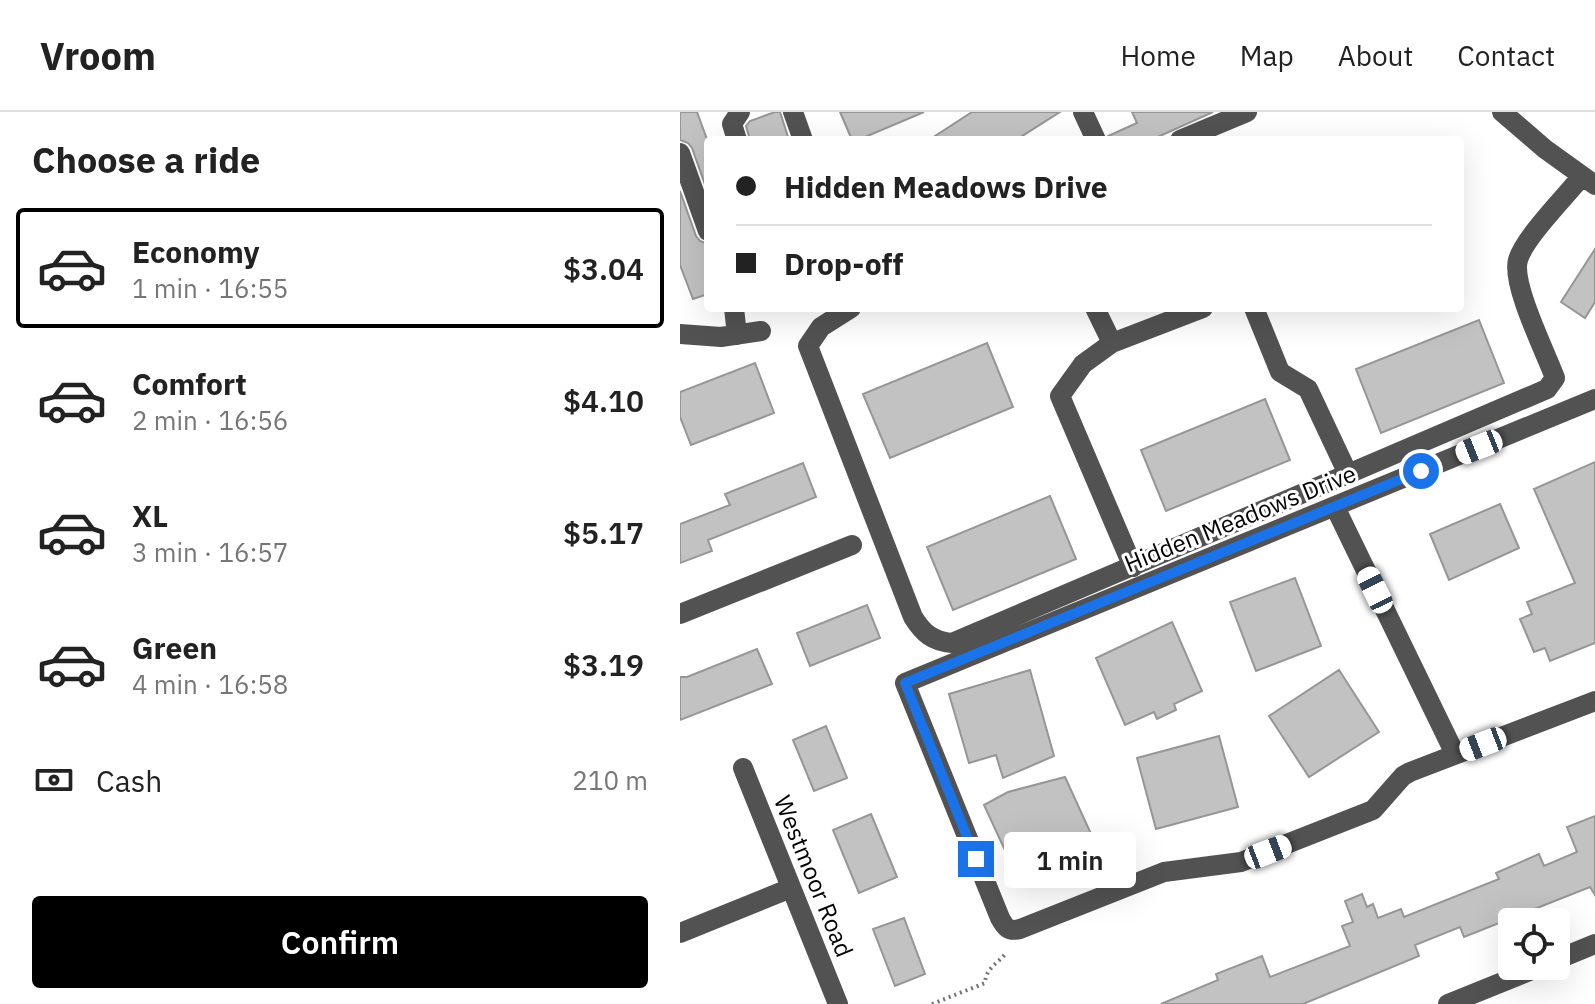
<!DOCTYPE html>
<html lang="en">
<head>
<meta charset="utf-8">
<style>
	body { margin:0; font-family:"IBM Plex Sans",sans-serif; background:#f2f2f2; color:#222; height:100vh; display:flex; flex-direction:column; font-size:30px; white-space:nowrap }
	* { box-sizing:border-box; margin:0 }
	p { font-size:26px; color:#767676 }
	.icon { flex:none; width:44px; height:44px; fill:none; stroke:currentColor; stroke-width:2; stroke-linecap:round; stroke-linejoin:round }
	.map { position:relative; flex:1; overflow:hidden }
	.side { display:flex; flex-direction:column; background:#fff; width:680px }
	.side>* { flex:none }
	.hud { position:absolute; left:24px; top:24px; width:760px; height:176px; border-radius:8px; box-shadow:0 8px 32px #0002; display:grid; align-content:center; height:176px; padding:0 32px; background:#fff }
	.tools { position:absolute; left:818px; top:796px; display:grid; gap:16px }
	.tools a { display:grid; place-items:center; width:72px; height:72px; border-radius:8px; background:#fff; box-shadow:0 8px 32px #0002; font-size:40px }
	.end { position:absolute; width:36px; height:36px; margin:-18px; border:10px solid #1a73e8; background:#fff; box-shadow:0 0 0 4px #fff }
	.from { border-radius:50% }
	.bubble { position:absolute; height:56px; border-radius:8px; background:#fff; box-shadow:0 8px 32px #0002; font-size:26px; font-weight:600; line-height:56px; text-align:center }
	.car { position:absolute; width:24px; height:48px; margin:-24px -12px; border-radius:10px; box-shadow:0 0 6px 2px #0007; background:linear-gradient(#fff 24%,#345 0 40%,#fff 0 76%,#345 0 86%,#fff 0) }
	.hud b { display:flex; align-items:center; gap:28px; height:76px; font-size:30px }
	.hud b+b { border-top:2px solid #e0e0e0 }
	.hud i { width:20px; height:20px; background:#222 }
	ul { padding:0; list-style:none }
	li { display:flex; align-items:center; gap:24px; height:120px; margin:0 16px 12px; padding:0 16px; border:4px solid transparent; border-radius:8px }
	li div { flex:1 }
	li b { display:block; font-size:30px }
	li em { font-style:normal; font-weight:600 }
	li.current { border-color:#000 }
	li>.icon { width:72px; height:72px; stroke-width:1.5 }
	h2 { padding:0 32px; font-size:36px; line-height:96px }
	.pay { display:flex; align-items:center; gap:20px; height:88px; padding:0 32px; font-size:30px }
	.pay p { margin-inline-start:auto }
	.button { display:flex; gap:16px; margin-top:auto; padding:16px 32px }
	.button a { flex:1; height:92px; border-radius:8px; background:#000; color:#fff; font-size:32px; font-weight:600; line-height:92px; text-align:center }
	header { display:flex; align-items:center; gap:48px; box-sizing:border-box; height:112px; padding:0 40px; background:#fff; border-bottom:2px solid #e0e0e0 }
	header strong { font-size:38px }
	nav { display:flex; gap:44px; margin-inline-start:auto; font-size:28px }
	main { display:flex; flex:1; min-height:0 }
	.map>svg:first-child { display:block }
</style>
</head>
<body>
<header>
<strong>Vroom</strong>
<nav><a>Home</a><a>Map</a><a>About</a><a>Contact</a></nav>
</header>
<main>
<section class="side">
<h2>Choose a ride</h2>
<ul>
<li class="current"><svg class="icon" aria-label="car" viewBox="0 0 24 24"><path d="M5 17H2v-5l4-1 3-4h7l3 4 3 1v5h-3M9 17h6M6 11h13"/><circle cx="7" cy="17" r="2"/><circle cx="17" cy="17" r="2"/></svg><div><b>Economy</b><p>1 min · 16:55</p></div><em>$3.04</em></li>
<li><svg class="icon" aria-label="car" viewBox="0 0 24 24"><path d="M5 17H2v-5l4-1 3-4h7l3 4 3 1v5h-3M9 17h6M6 11h13"/><circle cx="7" cy="17" r="2"/><circle cx="17" cy="17" r="2"/></svg><div><b>Comfort</b><p>2 min · 16:56</p></div><em>$4.10</em></li>
<li><svg class="icon" aria-label="car" viewBox="0 0 24 24"><path d="M5 17H2v-5l4-1 3-4h7l3 4 3 1v5h-3M9 17h6M6 11h13"/><circle cx="7" cy="17" r="2"/><circle cx="17" cy="17" r="2"/></svg><div><b>XL</b><p>3 min · 16:57</p></div><em>$5.17</em></li>
<li><svg class="icon" aria-label="car" viewBox="0 0 24 24"><path d="M5 17H2v-5l4-1 3-4h7l3 4 3 1v5h-3M9 17h6M6 11h13"/><circle cx="7" cy="17" r="2"/><circle cx="17" cy="17" r="2"/></svg><div><b>Green</b><p>4 min · 16:58</p></div><em>$3.19</em></li>
</ul>
<div class="pay"><svg class="icon" aria-label="cash" viewBox="0 0 24 24"><path d="M3 7h18v10H3z"/><circle cx="12" cy="12" r="2"/></svg>Cash<p>210 m</p></div>
<div class="button"><a>Confirm</a></div>
</section>
<div class="map">
<svg width="915" height="892" viewBox="0 0 915 892">
	<rect width="100%" height="100%" fill="#fff"/>
	<path fill="#c2c2c2" stroke="#969696" stroke-width="2" d="M0,0H17L28,30V81L12,36L8,31L0,28Z
		M95,0H100L109,28H70L66,14L70,9Z
		M160,0H244L178,28H172Z
		M292,0H380L336,28H249Z
		M452,0H533L471,28H429L428,24L457,11Z
		M0,79L16,124L20,129L28,132V182L13,187L0,153Z
		M915,137V190L905,206L881,190Z
		M799,208L824,271L701,321L676,257Z
		M307,231L333,295L210,346L183,282Z
		M75,251L94,301L11,333L0,305V280Z
		M585,287L610,348L486,399L461,338Z
		M915,350V531L870,549L865,536L854,540L840,507L852,502L847,490L895,471L854,377Z
		M123,351L136,385L28,428L32,439L0,451V412L50,393L45,382Z
		M370,384L396,447L273,498L247,435Z
		M820,392L839,436L769,468L750,422Z
		M615,466L641,534L576,559L550,490Z
		M187,493L200,526L130,554L117,521Z
		M492,510L522,579L494,592L496,598L477,607L474,600L445,613L416,546Z
		M77,537L92,572L0,608V565H7Z
		M350,558L374,644L323,666L316,643L289,651L269,582Z
		M659,558L699,620L629,665L589,604Z
		M146,614L167,666L134,679L113,628Z
		M539,624L558,695L476,717L457,646Z
		M385,665L412,724L385,736L390,746L368,756L364,747L335,760L304,693L328,680Z
		M191,702L217,765L179,781L153,718Z
		M915,704V783L910,775L784,825L780,815L735,833L739,844L623,892H481L538,868L536,862L582,844L590,865L670,834L662,814L673,810L665,789L682,782L687,795L693,792L698,806L721,797L724,805L819,767L816,761L859,742L864,754L897,740L887,715Z
		M224,806L245,862L215,874L193,817Z"/>
	<g fill="none" stroke-linecap="round" stroke-linejoin="round">
		<path stroke="#747474" stroke-width="4" stroke-dasharray="2 4" stroke-linecap="butt" d="M252,892L305,871C306,855 319,851 327,840"/>
		<path stroke="#525252" stroke-width="20" d="M113,0L123,28
			M403,0L416,28
			M822,0L865,37L915,73
			M57,28L52,12L60,0
			M500,28L567,0
			M0,41L28,119
			M54,196L57,223
			M171,196L141,215L128,234L233,505C243,521 252,529 272,531L867,277L875,266C866,241 831,172 838,148C844,126 886,84 902,64
			M415,196L432,231L523,196
			M574,196L600,260L628,277L668,362
			M0,222L41,225L81,219
			M432,231L403,252L380,284L453,455
			M915,287L225,571L320,806C325,815 328,820 340,817L484,760L561,750L693,698L723,664L730,660L915,589
			M655,395L775,642
			M0,502L172,433
			M63,656L158,892
			M0,821L111,776
			M876,848L915,832
			M768,892L862,854"/>
	</g>
	<g fill="none" stroke-linecap="round" stroke-linejoin="round">
		<path stroke="#1a73e8" stroke-width="10" d="M296,747L225,571L741,359"/>
	</g>
	<g text-anchor="middle" dominant-baseline="central" stroke-width="6" stroke-linejoin="round" paint-order="stroke">
		<g font-size="24" fill="#000" stroke="#fff">
			<text transform="translate(560 406) rotate(-22)">Hidden Meadows Drive</text>
			<text transform="translate(134 764) rotate(68)">Westmoor Road</text>
		</g>
	</g>
</svg>
<div class="tools">
<a><svg class="icon" aria-label="locate" viewBox="0 0 24 24"><circle cx="12" cy="12" r="6"/><path d="M12 2v4M12 18v4M2 12h4M18 12h4"/></svg></a>
</div>
<i class="end from" style="left:741px;top:359px"></i>
<i class="end" style="left:296px;top:747px"></i>
<div class="bubble" style="left:324px;top:720px;width:132px">1 min</div>
<i class="car" style="left:799px;top:335px;rotate:248deg"></i>
<i class="car" style="left:695px;top:478px;rotate:334deg"></i>
<i class="car" style="left:803px;top:632px;rotate:249deg"></i>
<i class="car" style="left:588px;top:740px;rotate:69deg"></i>
<div class="hud">
<b><i class="from"></i>Hidden Meadows Drive</b>
<b><i></i>Drop-off</b>
</div>
</div>
</main>
</body>
</html>
